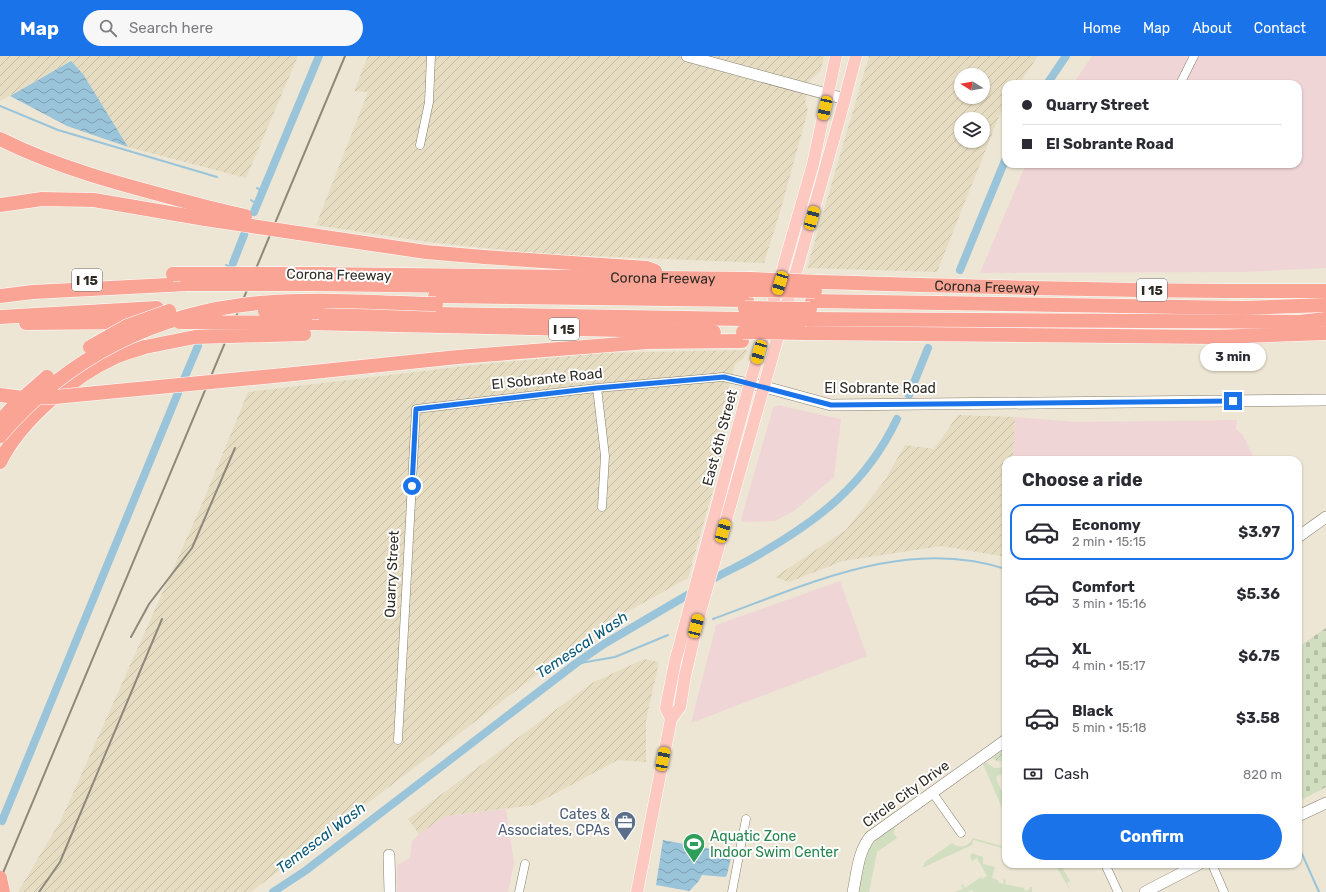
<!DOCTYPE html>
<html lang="en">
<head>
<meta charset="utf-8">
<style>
	body { margin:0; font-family:Rubik,sans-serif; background:#f7f7f7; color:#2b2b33; height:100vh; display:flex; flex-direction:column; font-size:15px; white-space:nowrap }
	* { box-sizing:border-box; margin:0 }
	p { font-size:13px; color:#7c7c81 }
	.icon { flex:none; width:22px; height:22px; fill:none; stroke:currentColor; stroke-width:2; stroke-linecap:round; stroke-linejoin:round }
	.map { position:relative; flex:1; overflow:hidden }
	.panel { position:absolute; left:1002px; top:400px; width:300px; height:412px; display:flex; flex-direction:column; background:#fff; border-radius:12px; box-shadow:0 1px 3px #0004 }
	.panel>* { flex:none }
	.top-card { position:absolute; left:1002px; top:24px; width:300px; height:88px; border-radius:12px; box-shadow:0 1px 3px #0004; display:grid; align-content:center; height:88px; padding:0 20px; background:#fff }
	.needle { width:26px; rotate:281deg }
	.tools { position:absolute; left:954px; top:12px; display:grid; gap:8px }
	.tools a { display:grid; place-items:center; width:36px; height:36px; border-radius:50%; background:#fff; box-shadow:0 1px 3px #0004; font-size:20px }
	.end { position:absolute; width:18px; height:18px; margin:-9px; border:5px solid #1a73e8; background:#fff; box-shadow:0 0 0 2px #fff }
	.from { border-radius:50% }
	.bubble { position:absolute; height:28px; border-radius:14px; background:#fff; box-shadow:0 1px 3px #0004; font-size:13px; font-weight:700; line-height:28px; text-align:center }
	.car { position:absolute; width:12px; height:24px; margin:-12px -6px; border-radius:5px; box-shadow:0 0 3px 1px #0007; background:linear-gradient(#f5c518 24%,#345 0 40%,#f5c518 0 76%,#345 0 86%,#f5c518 0) }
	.top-card b { display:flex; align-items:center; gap:14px; height:38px; font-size:15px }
	.top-card b+b { border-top:1px solid #e1e1e2 }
	.top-card i { width:10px; height:10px; background:#2b2b33 }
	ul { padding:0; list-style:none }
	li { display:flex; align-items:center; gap:12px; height:56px; margin:0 8px 6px; padding:0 12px; border:2px solid transparent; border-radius:12px }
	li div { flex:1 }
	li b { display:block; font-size:15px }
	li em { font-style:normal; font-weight:700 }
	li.on { border-color:#1a73e8 }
	li>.icon { width:36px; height:36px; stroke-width:1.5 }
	h2 { padding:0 20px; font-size:18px; line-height:48px }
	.pay { display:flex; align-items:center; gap:10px; height:44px; padding:0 20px; font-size:15px }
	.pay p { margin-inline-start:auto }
	.primary-button { display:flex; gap:8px; margin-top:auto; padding:8px 20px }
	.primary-button a { flex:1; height:46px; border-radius:24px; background:#1a73e8; color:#fff; font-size:16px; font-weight:700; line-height:46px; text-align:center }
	header { display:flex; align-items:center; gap:24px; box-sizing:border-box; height:56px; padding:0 20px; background:#1a73e8; color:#fff }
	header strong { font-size:19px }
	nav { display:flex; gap:22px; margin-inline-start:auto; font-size:14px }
	.search { width:280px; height:36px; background:#f7f7f7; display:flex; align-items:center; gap:10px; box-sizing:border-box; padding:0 14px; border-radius:22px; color:#7c7c81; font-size:15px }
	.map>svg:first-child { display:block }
</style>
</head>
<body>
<header>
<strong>Map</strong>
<div class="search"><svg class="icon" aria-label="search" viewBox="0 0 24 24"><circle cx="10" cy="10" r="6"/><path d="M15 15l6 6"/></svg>Search here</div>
<nav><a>Home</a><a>Map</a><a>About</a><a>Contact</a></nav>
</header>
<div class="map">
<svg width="1326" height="836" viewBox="0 0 1326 836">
	<defs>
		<pattern id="industrial-furrows" width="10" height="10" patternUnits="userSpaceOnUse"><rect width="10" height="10" fill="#e5dcc2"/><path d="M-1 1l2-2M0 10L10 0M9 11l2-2" fill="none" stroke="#c5bda7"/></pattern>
		<pattern id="cemetery-stones" width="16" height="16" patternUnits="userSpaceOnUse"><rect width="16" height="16" fill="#d2dec0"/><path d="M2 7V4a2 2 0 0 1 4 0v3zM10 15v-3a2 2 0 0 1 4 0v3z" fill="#b5bfa5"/></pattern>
		<pattern id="garden-furrows" width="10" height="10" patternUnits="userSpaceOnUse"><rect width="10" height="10" fill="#d2dec0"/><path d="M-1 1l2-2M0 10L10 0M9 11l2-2" fill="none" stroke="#b5bfa5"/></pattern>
		<pattern id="water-waves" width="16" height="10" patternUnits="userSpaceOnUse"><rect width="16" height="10" fill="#9ac4d9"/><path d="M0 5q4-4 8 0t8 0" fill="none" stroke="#7e9fb0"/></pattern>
	</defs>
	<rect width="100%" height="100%" fill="#ede6d4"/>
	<path fill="#f0d5d7" d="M1092,0H1326V212L1245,216L980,217L1026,108H1298V28H1073Z
		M778,349L841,363L834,421L794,455L775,465L741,466L745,449L773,352Z
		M1015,361L1076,366L1237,364L1236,373L1243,379L1255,404H1013Z
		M840,525L867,600L691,667L716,569Z
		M506,753L514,807L508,836H397V809L410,802L412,785L419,778L446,760Z"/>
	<path fill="url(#industrial-furrows)" fill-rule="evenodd" d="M0,0H298L246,122L128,91L83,18L71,5L0,45Z
		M368,0H824L820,16L810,24L805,46L808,54L780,156L764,207L542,198L428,186L316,169L368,36L354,35Z
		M869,0H1038L1019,28H1006V48L1000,58L937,216L807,212ZM961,19H983V41H961ZM961,63H983V85H961Z
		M748,294L743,303L735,308L727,337L731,345L729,366L717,420L688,522L616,562L581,585L251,836H18L61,764L202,448L248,336L483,308L601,297Z
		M958,359L1015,361L1013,404H1006V501L941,490L843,505L789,526L775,521L846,474L885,424L905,389L934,393Z
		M644,603L659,606L646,664V706L618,704L534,749L446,760L419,778L408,763L592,627Z"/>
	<path fill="#d2dec0" d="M986,706L994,712L1006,711V716L996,721L1001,734L1006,732V739L1004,740L1006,745V761L983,708Z
		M893,771L895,774L893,776L897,782L877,796L869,836H859C866,800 861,793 893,771Z
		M973,782L1006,791V793L973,784L972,789L922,812L925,806L952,787C960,794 969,790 973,782Z
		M972,797L983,801V808L995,811L992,822L998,824V826L1003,828L1004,823L1006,824L1005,828L1024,832V834L1028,835L1030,831H1032V836H973L972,834L968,836H954L963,833L961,829L963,828L965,832L981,821L982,823L987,820L977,802L972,805L970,800Z
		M1055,808H1060L1070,825L1067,827L1071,836Z"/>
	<path fill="url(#cemetery-stones)" d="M1326,572V731L1298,746V591Z"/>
	<path fill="url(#garden-furrows)" d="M1006,692V704L998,706L992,702Z"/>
	<path fill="url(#water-waves)" d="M71,5L83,18L128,91L67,70L10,40Z
		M663,784L732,797L727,819L725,821L702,819L698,826L689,835L656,829Z"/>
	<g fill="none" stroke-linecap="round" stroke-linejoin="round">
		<path stroke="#9ac4d9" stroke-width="2" d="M0,50L58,74L217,121
			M257,132L263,135
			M251,144L257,148
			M226,209L231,211
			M713,563C807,529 905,480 1006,513
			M575,608L615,601L668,579
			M1298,789L1319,836"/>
		<path stroke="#9ac4d9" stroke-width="8" d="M1047,28L1066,0
			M254,156L319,0
			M233,207L244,179
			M960,214L1006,102
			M184,323L198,290
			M909,339L928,292
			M708,526C724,516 742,509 758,499C819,464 866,428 897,363
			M2,765L178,337
			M273,836L305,815L575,608L604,588L696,534"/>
		<g stroke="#867f6f" stroke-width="9">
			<path id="street" d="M1180,28L1194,0
				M420,89L429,46L431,0
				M597,332L605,400L602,451
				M398,684L416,353L597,332L723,321L750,327
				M932,736L961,777
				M1105,808L1118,836
				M1212,808L1224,836
				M519,836L525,808
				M732,836L746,763"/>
		</g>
		<g stroke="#867f6f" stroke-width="12">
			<path id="secondary" d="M687,0L845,43
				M750,327L831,349L1326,344
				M1298,481L1326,461
				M1298,760L1326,747
				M389,799L390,836
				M853,836C857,817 858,796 870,781L1006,684
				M1145,836L1199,808"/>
		</g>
		<g stroke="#fff" stroke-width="13">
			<path id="primary" d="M671,663L666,652L675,606L750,327L813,108L836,0
				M637,836L671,663L680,651L685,620L699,560L841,57L856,0"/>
		</g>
		<g stroke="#fff" stroke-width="15">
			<g id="highway">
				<path d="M0,83C66,116 140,133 211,152"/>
				<path d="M0,149L42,143L94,144L205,163"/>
				<path d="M358,186L426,196L484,201L647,212L655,215"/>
				<path id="s1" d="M318,218L751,223"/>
				<path id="s2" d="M819,226C988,231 1157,236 1326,235"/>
				<path d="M314,228L749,234"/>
				<path d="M0,240L33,236L187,228"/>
				<path d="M435,240L747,244"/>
				<path d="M812,245L1243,252L1326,249"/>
				<path d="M319,256L743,263"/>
				<path d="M0,261L157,252"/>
				<path d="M807,263L1299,266L1326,263"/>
				<path d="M26,267L137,266"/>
				<path d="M306,267L714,276"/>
				<path d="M803,277L1214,281L1326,277"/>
				<path d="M294,318L458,301L648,286L742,285"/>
				<path d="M0,406C21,364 73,320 115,301C124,297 135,294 145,291"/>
			</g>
		</g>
		<use href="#street" stroke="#fff" stroke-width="8"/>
		<use href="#secondary" stroke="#fff" stroke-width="11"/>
		<use href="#primary" stroke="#fcc8c0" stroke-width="12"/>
		<use href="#highway" stroke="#faa496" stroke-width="14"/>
		<path stroke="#8e897c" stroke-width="2" d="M131,581L149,548L192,492L235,392
			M0,824L345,0
			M39,836L60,806L162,563"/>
		<g stroke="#fff" stroke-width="15" stroke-linecap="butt">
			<path id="highway-bridge" d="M211,152L245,160
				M205,163L358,186
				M173,218H318
				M751,223L819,226
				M187,228H314
				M749,234L815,235
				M745,252L810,253
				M265,255L319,256
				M743,263H807
				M180,266L306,267
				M743,276L803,277
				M90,291L127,270L169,255
				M145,291L195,281L304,278
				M0,339L23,342L55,341L294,318
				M1,364L15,349L47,321
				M0,380C67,301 157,256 260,247C318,242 377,247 436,248
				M0,822L3,836"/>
		</g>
		<use href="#highway-bridge" stroke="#faa496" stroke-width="14"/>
	</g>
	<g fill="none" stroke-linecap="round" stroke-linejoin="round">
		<path stroke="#1a73e8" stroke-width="5" d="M412,430L416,353L597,332L724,321L831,349L1233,345"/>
	</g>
	<defs>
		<g id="office-pin" transform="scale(1.15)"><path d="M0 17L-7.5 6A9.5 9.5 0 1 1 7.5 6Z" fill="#5c6f8a" stroke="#fff"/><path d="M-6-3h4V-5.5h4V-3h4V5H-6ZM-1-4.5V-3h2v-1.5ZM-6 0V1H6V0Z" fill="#fff"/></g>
		<g id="stadium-pin" transform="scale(1.15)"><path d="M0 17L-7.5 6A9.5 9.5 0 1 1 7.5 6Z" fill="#2e9e5b" stroke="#fff"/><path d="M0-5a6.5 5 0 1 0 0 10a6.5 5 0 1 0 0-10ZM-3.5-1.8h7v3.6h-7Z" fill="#fff"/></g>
	</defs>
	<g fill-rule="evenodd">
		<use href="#office-pin" x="625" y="766"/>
		<use href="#stadium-pin" x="694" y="788"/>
	</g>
	<g text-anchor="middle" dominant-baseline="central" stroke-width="4" stroke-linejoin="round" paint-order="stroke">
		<g fill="#fff" stroke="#6d6b66" stroke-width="1">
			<rect x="72" y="213" width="30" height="22" rx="3"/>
			<rect x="1137" y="223" width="30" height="22" rx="3"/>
			<rect x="549" y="262" width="30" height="22" rx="3"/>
		</g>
		<g font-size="13" font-weight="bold" fill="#2e2b24">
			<text x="87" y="224">I 15</text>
			<text x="1152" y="234">I 15</text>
			<text x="564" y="273">I 15</text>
		</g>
		<g font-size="14" fill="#2e2b24" stroke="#fff">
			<text transform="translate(339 219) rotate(1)">Corona Freeway</text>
			<text stroke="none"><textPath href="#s1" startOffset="345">Corona Freeway</textPath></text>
			<text stroke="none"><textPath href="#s2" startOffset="168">Corona Freeway</textPath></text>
			<text transform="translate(547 323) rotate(-6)">El Sobrante Road</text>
			<text x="880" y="332">El Sobrante Road</text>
			<text transform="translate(720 382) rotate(-75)">East 6th Street</text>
			<text transform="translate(392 518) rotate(-87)">Quarry Street</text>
			<text transform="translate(906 738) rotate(-36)">Circle City Drive</text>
		</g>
		<g font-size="14" fill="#4e5e75" stroke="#fff" text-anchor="end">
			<text x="610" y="758">Cates &amp;<tspan x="610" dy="16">Associates, CPAs</tspan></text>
		</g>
		<g font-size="14" fill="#27864d" stroke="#fff" text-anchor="start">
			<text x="710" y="780">Aquatic Zone<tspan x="710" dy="16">Indoor Swim Center</tspan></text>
		</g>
		<g font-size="15" font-style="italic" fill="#095876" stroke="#fff">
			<text transform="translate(582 589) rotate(-34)">Temescal Wash</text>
			<text transform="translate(321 782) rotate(-37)">Temescal Wash</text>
		</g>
	</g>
</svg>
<div class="tools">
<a><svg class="needle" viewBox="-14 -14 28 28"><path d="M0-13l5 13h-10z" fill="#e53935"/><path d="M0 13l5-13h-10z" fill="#7c7c81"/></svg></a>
<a><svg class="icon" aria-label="layers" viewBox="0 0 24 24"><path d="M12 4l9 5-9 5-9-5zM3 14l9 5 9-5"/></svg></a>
</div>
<i class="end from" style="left:412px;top:430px"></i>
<i class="end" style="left:1233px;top:345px"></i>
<div class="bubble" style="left:1200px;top:287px;width:66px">3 min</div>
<i class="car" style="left:825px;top:52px;rotate:192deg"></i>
<i class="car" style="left:812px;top:162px;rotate:15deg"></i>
<i class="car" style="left:780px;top:227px;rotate:197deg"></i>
<i class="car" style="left:759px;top:296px;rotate:196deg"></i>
<i class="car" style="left:723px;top:475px;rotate:16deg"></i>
<i class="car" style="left:696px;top:570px;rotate:14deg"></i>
<i class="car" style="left:663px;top:703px;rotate:11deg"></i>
<div class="top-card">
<b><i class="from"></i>Quarry Street</b>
<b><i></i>El Sobrante Road</b>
</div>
<section class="panel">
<h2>Choose a ride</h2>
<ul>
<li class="on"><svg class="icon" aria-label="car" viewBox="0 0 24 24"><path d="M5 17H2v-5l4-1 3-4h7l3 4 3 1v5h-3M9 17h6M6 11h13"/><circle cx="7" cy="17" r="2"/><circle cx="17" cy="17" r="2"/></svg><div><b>Economy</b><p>2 min · 15:15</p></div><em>$3.97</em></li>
<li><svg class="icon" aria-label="car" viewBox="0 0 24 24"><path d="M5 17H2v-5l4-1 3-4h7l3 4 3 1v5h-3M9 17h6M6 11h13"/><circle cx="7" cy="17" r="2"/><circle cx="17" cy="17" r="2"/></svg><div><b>Comfort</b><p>3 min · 15:16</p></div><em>$5.36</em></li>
<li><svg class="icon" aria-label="car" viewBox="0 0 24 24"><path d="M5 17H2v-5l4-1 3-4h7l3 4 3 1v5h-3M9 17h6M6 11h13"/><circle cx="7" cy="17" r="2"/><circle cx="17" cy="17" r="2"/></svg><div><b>XL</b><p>4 min · 15:17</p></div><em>$6.75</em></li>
<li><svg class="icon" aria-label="car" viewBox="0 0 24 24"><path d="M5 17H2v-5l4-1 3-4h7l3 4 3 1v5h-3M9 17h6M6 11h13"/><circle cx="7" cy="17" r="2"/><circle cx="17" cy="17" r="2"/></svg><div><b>Black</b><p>5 min · 15:18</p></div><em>$3.58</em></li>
</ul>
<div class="pay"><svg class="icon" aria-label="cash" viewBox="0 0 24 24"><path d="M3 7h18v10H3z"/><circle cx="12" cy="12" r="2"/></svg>Cash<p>820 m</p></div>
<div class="primary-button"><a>Confirm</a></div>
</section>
</div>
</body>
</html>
